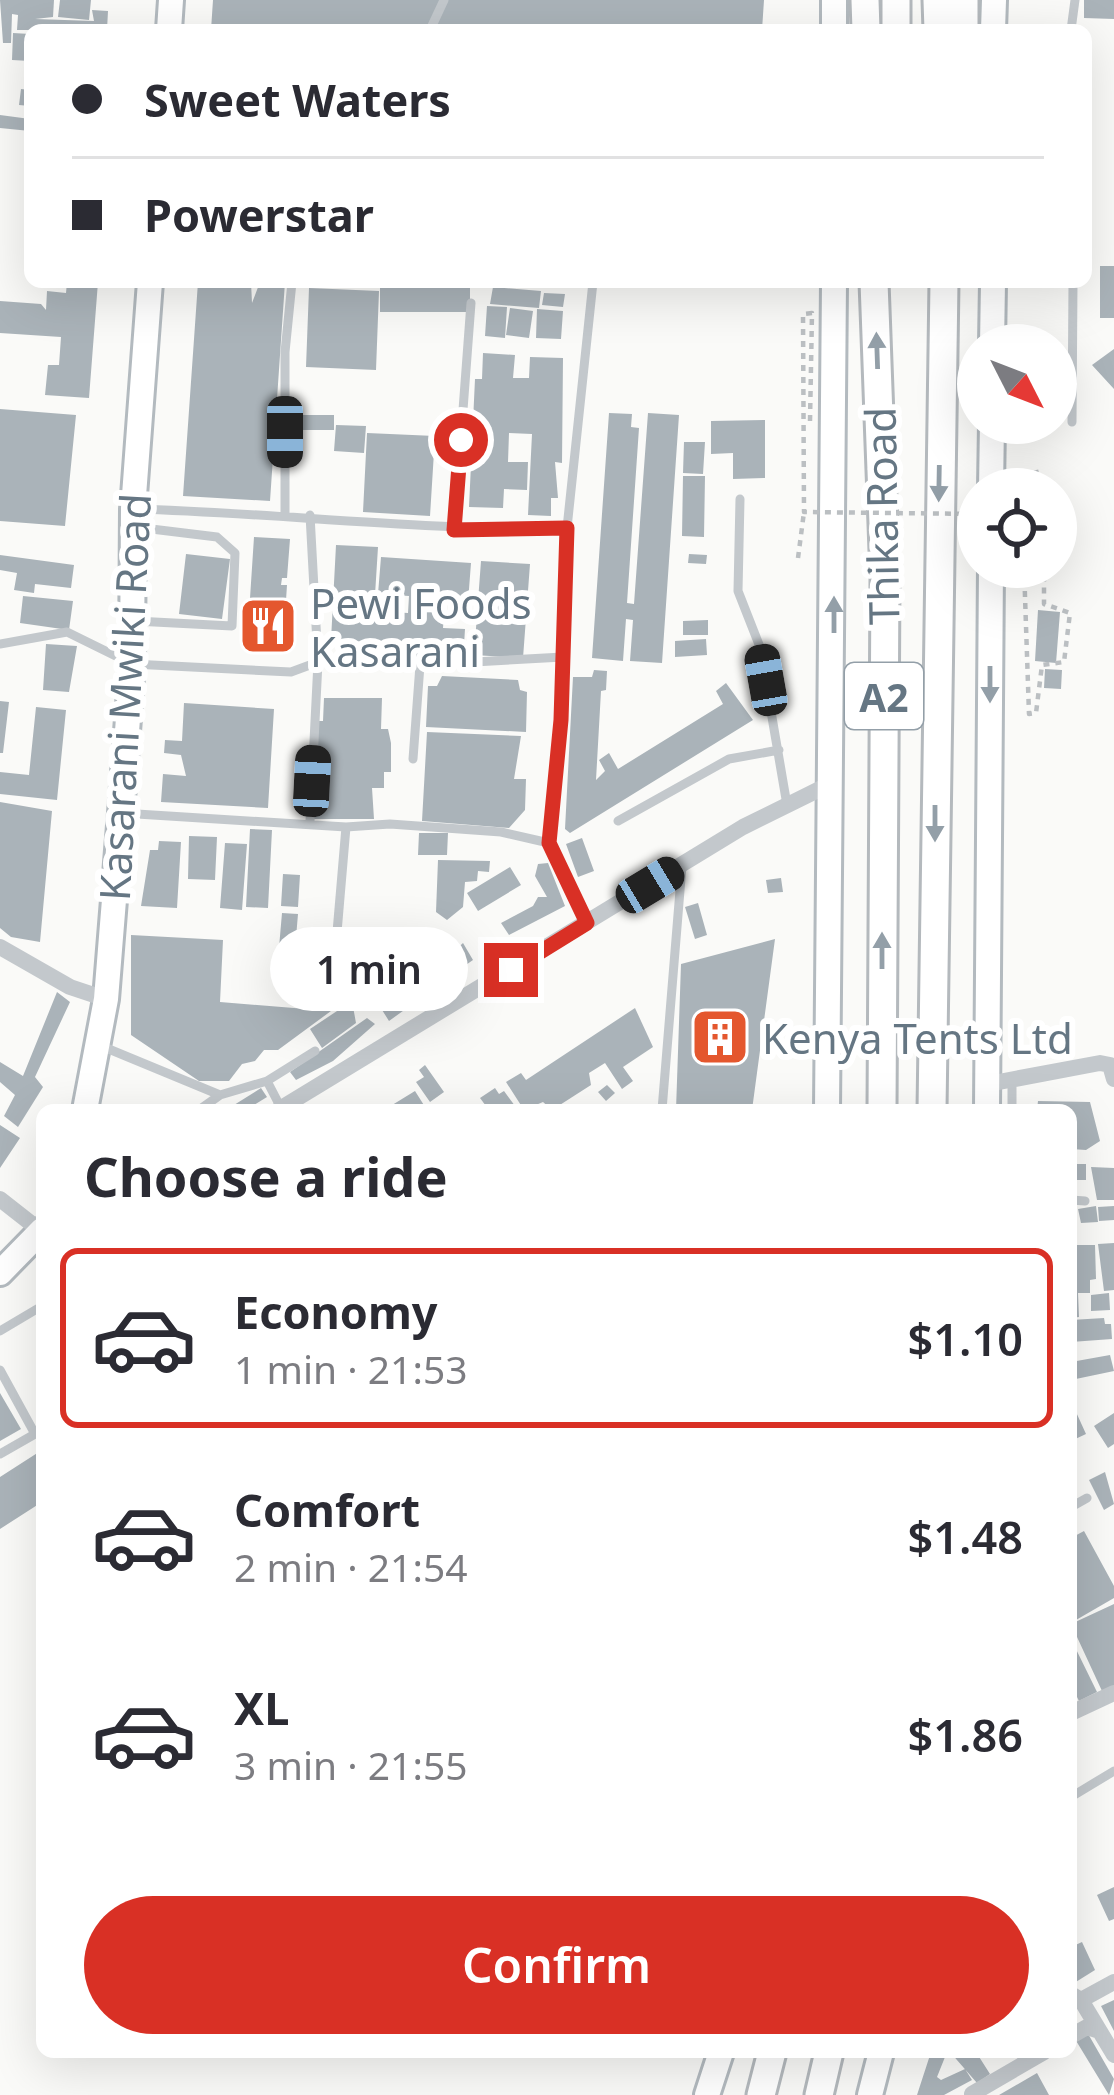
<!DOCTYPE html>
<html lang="en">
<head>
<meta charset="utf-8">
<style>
	body { margin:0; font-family:"Noto Sans",sans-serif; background:#f2f2f3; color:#2b2b33; height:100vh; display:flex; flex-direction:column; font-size:45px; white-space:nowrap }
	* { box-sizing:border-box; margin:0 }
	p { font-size:39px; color:#7c7c81 }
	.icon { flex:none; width:66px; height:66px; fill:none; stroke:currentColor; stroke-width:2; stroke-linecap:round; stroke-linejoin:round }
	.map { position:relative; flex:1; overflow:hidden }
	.sheet { position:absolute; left:36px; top:1104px; width:1041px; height:954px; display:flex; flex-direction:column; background:#fff; border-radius:18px; box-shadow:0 12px 48px #0002 }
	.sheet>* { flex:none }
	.hud { position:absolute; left:24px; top:24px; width:1068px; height:264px; border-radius:18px; box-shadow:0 12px 48px #0002; display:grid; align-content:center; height:264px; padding:0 48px; background:#fff }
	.needle { width:78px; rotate:132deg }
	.tools { position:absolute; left:957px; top:324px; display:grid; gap:24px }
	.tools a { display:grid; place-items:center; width:120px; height:120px; border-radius:50%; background:#fff; box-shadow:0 12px 48px #0002; font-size:60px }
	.end { position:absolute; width:54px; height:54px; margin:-27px; border:15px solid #d93025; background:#fff; box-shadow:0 0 0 6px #fff }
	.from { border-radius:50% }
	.bubble { position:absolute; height:84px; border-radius:42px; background:#fff; box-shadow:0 12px 48px #0002; font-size:39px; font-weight:600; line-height:84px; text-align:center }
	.car { position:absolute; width:36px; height:72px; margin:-36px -18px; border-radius:15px; box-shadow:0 0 9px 3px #0007; background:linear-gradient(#222 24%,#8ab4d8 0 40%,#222 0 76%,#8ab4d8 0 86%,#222 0) }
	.hud b { display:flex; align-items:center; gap:42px; height:114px; font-size:45px }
	.hud b+b { border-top:3px solid #e1e1e2 }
	.hud i { width:30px; height:30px; background:#2b2b33 }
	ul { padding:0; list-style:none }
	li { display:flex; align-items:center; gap:36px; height:180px; margin:0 24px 18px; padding:0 24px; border:6px solid transparent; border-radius:18px }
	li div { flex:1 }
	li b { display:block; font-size:45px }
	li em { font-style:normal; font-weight:600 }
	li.on { border-color:#d93025 }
	li>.icon { width:108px; height:108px; stroke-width:1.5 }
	h2 { padding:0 48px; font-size:54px; line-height:144px }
	.cta { display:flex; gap:24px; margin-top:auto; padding:24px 48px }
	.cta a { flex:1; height:138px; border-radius:72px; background:#d93025; color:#fff; font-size:48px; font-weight:600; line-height:138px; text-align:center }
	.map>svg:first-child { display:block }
</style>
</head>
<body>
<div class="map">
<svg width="1114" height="2095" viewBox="0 0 1114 2095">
	<rect width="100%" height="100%" fill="#fafaf8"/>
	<path fill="#aab3b9" d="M0,0H54L53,17L35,19L94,21L92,10L108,11L107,30H17L18,15L12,14L11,43H3Z
		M60,0H91L89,20L58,17Z
		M213,0H764L762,30H211Z
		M1084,0H1114V19L1084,18Z
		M13,33L30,34V61L12,60Z
		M21,89L30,90V106L19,105Z
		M0,115L30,119V131L0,128Z
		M1100,266H1114V318H1100Z
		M67,282H98L89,398L45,395L48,365H59L61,337L0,333V301L41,304L46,310L47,291L66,293Z
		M198,282H251L252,303L260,282H285L270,501L183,496Z
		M380,282H470V312H380Z
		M493,287L541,291L539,308L490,304Z
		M309,288L379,291L376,370L306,367Z
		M544,293L565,294L563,307L542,305Z
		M487,306L507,307L505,338L485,336Z
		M510,308L533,311L529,338L506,335Z
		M537,309L563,311L561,339L536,338Z
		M1114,349V389L1092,365Z
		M483,353L515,355L513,378H529L530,357L563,358L562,463L555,462L558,498H551V516L528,515L532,434L509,433L508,462H528L527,490L504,489L503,508L469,507L475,379H482Z
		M0,409L76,415L65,526L0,521Z
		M609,413L632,414L631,427L639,428L627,603L634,604L648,413L679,415L662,663L630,661L633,620L626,619L623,661L592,658Z
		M301,415H334V430H301Z
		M765,420V478L733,479V453L711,454V421Z
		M336,425L366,426L364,453L334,451Z
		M367,433L435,436L430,516L363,512Z
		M684,442H705L703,474L683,473Z
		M683,476H705L704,537L682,536Z
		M254,537L290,539L287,578H282L281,585H287L283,646L247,644Z
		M336,545L378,547L374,611L408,613L409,596L378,594L381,557L471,563L468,602L445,600L443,628L465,629L463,661L372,655L373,642L331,640Z
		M186,554L230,559L222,619L179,614Z
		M689,554L707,555L706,564L688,563Z
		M0,555L74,565L71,588L35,584L34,593L14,590L17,573L0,570Z
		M481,561L530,564L523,658L474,655Z
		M23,596L73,601L69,630L20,623Z
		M1038,610L1060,612L1056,663L1035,661Z
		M708,620V635H683V621Z
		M706,639L707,655L675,657V641Z
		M46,644L77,646L69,692L43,690Z
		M1045,669L1062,670L1061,689L1044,688Z
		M594,670L607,671L606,690L601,691L596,780L605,771L599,760L609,753L618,769L723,704L716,691L726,683L753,720L570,833L565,829L573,677H592Z
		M442,676L518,680L520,690L527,692L526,732L426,727L428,686H437Z
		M324,698H382L381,729H388L391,743V772H384V788H372L374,819H314L315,721H323Z
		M0,701L9,702L3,753H0Z
		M184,703L274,709L268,808L161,802L163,774L186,776L181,755L164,753L165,740L182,741Z
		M36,707L66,710L57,800L0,794V772L29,775Z
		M427,732L521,736L514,779H526L525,810L509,828L422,821Z
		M0,802L52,811L40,942L11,937L0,928Z
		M250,829L272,830L268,908L246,907Z
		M419,833H448L447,855H418Z
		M189,836L217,837L215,880L188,879Z
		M582,838L594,871L578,877L566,844Z
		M159,841L181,842L177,908L141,906L150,850H158Z
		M225,843L247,844L242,910L220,908Z
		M438,860L490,861L489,872L478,871L477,881L465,882L463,907L447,920L436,912Z
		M548,863L565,906L509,935L501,923L533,906L538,897H547L535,876L538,864Z
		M510,867L521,885L478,911L467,893Z
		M283,874L300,875L298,907L281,906Z
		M781,878L783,892L768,893L766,880Z
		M698,903L707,935L695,939L685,907Z
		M282,913L298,914L294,961L278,959Z
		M131,935L223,940L220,1002L331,1011L278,1050H264L255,1061L242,1064L229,1081H199L131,1035Z
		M775,939L752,1110H676L681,964Z
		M463,943L473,960L421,996L415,991L409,996L414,1003L389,1021L372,994L401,973L403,983L420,973L412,962L434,949L443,962Z
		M306,958L321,959L320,967L353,968L352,984L304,982Z
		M57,992L70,1002L35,1077L43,1087L18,1127L4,1116L15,1095L0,1082V1062L23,1076Z
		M352,1001L356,1023L322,1048L310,1029Z
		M635,1008L653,1047L623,1067L633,1081L622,1089L605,1063L589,1073L591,1085L552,1110L543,1102L524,1110L506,1082L521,1073L526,1080Z
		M367,1018L375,1024L333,1061L296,1080L290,1072Z
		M425,1065L444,1092L430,1102L416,1082L424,1077L419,1070Z
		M607,1085L615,1093L606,1101L598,1092Z
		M261,1088L267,1097L246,1110H226Z
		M495,1088L499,1094L504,1091L518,1110H489L480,1098Z
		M415,1091L427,1110H384Z
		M1038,1101L1090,1102L1100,1141L1086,1150L1071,1149V1110H1037Z
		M0,1125L20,1138L0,1168Z
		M1071,1164H1086V1180H1071Z
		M1091,1167L1114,1168V1200H1097Z
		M1096,1206L1098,1222L1081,1223L1078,1209Z
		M1114,1206V1220L1099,1221L1098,1207Z
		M1114,1243V1290L1104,1291L1098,1244Z
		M1071,1245H1095L1096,1279L1090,1280V1293H1078L1079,1317L1071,1318Z
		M1109,1293L1110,1310L1091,1311V1295Z
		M1104,1318L1105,1324H1111L1112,1339L1071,1342V1320Z
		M1110,1355L1114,1371L1071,1380V1362Z
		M0,1393L21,1429L0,1441Z
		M1071,1401L1086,1434L1071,1441Z
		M1114,1413V1444L1108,1448L1094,1426Z
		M42,1450V1502L0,1529V1477Z
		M1105,1472L1114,1504L1104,1510L1089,1480Z
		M1084,1531L1114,1586V1598L1076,1620L1071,1538Z
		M1114,1604V1686L1102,1691L1071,1624Z
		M1071,1639L1097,1692L1079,1701L1071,1685Z
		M1114,1887V1919L1109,1921L1097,1895Z
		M1082,1942L1095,1970L1071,1985V1947Z
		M1114,2000V2031L1101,2006Z
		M1087,2032L1114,2079L1109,2095L1075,2039Z
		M931,2052H947L937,2077L941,2080L965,2069L972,2080L944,2095H917Z
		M950,2052H976L990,2074L977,2083Z
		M1037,2073L1049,2095H999Z"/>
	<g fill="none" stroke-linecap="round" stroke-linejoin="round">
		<g stroke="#b3babf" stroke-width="30">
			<path id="secondary" d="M169,30L171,0
				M834,30V0
				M993,30L994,0
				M992,345L993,282
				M991,489L992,423
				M85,1110L106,999L121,813L132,664L133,509L150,282
				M827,1110L834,282
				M987,1110L991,567
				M0,1273L42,1230
				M707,2095L721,2052
				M870,2095L881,2052"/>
		</g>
		<g stroke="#b4b9bd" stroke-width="33">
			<path id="trunk" d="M865,0L866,30
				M937,0L938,30
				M896,30V0
				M964,30V0
				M874,282L885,578L882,1110
				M932,1110L944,282
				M761,2095L772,2052
				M819,2095L829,2052"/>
		</g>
		<path stroke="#bbbfc2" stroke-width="4.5" stroke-dasharray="6 6" stroke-linecap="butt" d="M1036,470L1040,489
			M798,558L804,512
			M1024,567L1029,714L1036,713L1042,665L1064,662L1070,613L1044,604V567"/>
		<path stroke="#c3c8cc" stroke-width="9" d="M430,30L444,0
			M1071,30L1075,0
			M1072,422L1073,282
			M740,499L738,591L760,647L787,805
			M135,509C279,513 422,531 567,528
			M285,513V352L292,282
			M454,530L471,303
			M135,621L232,626L235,553L217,537L135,527
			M0,644L67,632L132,664L291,672L318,662L420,665L413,759
			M420,665L563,657
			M121,813L346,827L390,824L501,832L549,843L561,720L567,528L593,282
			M310,821L318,662L310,515
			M618,821L729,759L779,750
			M549,843L587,923
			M336,944L346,827
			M99,1045L220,1095
			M281,1108L267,1081L315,1051
			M199,1110L220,1095L267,1081
			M662,1110L682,866
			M1012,1110V1080
			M1071,1200L1085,1201
			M0,1331L42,1306
			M0,1370L35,1434L0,1454
			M1071,1507L1087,1498
			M1071,1797L1114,1771"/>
		<path stroke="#c3c8cc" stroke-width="16" d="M0,947L70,987L106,999
			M988,1084L1100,1063L1110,1065L1114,1079
			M278,1110L743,827L832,783
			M0,1199L42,1232
			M1071,1713L1114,1693
			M1071,1994L1081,2000L1114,1982
			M1081,2000L1114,2055
			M1071,2036L1087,2027L1099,2031
			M972,2094L1044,2052"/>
		<use href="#secondary" stroke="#fff" stroke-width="24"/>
		<use href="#trunk" stroke="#fff" stroke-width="27"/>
		<path stroke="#bbbfc2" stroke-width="4.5" stroke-dasharray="6 6" stroke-linecap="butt" d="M810,421L812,313L803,314L804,512L978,514"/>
	</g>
	<defs><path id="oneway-solid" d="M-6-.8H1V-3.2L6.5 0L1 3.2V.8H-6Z" transform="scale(3)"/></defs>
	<g fill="#939fa8">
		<use href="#oneway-solid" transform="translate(877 351) rotate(-92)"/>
		<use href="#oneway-solid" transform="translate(939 483) rotate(91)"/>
		<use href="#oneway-solid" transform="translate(834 615) rotate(-90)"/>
		<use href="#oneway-solid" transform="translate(990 684) rotate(90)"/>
		<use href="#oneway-solid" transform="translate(935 823) rotate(90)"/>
		<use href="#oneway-solid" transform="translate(882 951) rotate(-90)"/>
	</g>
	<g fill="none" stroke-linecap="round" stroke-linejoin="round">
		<path stroke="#d93025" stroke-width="15" d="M461,440L454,530L567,528L561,720L549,843L587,923L511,970"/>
	</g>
	<defs>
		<g id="restaurant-square" transform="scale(3)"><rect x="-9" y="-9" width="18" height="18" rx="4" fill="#e4572e" stroke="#fff"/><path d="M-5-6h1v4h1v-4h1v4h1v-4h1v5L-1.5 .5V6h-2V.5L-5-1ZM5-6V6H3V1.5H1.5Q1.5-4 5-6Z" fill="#fff"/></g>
		<g id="building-square" transform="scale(3)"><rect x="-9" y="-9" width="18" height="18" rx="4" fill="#e4572e" stroke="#fff"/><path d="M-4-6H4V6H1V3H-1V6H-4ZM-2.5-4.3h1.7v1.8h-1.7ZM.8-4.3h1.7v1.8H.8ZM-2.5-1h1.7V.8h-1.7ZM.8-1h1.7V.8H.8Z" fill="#fff"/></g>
	</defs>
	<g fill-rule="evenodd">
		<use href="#restaurant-square" x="268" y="626"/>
		<use href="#building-square" x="720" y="1037"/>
	</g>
	<g text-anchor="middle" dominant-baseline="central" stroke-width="12" stroke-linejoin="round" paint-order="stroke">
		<rect fill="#fff" stroke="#939fa8" stroke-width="3" x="845" y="663" width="78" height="66" rx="9"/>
		<g font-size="39" font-weight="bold" fill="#657683">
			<text x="884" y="696">A2</text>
		</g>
		<g font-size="42" fill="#657683" stroke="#fff">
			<text transform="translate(881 516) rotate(-91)">Thika Road</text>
			<text transform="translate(124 697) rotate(-87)">Kasarani Mwiki Road</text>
		</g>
		<g font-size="42" fill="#657683" stroke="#fff" text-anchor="start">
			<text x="310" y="602">Pewi Foods<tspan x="310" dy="48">Kasarani</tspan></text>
			<text x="762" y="1037">Kenya Tents Ltd</text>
		</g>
	</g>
</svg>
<div class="tools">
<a><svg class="needle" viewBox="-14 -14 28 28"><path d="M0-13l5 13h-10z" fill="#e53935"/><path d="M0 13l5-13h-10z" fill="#7c7c81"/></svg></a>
<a><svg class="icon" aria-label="locate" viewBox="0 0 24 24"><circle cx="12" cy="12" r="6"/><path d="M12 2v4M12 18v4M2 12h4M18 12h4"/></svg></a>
</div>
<i class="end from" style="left:461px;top:440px"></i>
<i class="end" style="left:511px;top:970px"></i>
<div class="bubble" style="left:270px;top:927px;width:198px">1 min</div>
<i class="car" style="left:285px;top:432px;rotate:180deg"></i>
<i class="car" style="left:766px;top:680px;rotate:350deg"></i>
<i class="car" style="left:312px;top:781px;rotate:3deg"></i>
<i class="car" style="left:650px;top:885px;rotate:59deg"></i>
<div class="hud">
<b><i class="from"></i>Sweet Waters</b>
<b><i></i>Powerstar</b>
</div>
<section class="sheet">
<h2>Choose a ride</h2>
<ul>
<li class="on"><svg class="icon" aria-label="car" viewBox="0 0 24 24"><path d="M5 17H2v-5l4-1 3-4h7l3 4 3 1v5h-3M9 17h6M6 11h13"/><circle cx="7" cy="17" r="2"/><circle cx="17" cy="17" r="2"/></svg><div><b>Economy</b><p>1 min · 21:53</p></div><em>$1.10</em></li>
<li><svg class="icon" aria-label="car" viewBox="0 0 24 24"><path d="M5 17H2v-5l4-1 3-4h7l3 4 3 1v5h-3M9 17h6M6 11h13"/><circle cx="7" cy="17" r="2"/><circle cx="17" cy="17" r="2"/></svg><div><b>Comfort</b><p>2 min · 21:54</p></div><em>$1.48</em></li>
<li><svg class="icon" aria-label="car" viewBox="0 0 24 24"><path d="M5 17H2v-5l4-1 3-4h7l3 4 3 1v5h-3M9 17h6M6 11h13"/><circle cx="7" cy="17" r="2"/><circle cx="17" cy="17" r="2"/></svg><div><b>XL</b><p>3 min · 21:55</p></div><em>$1.86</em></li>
</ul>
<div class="cta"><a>Confirm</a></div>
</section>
</div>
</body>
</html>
